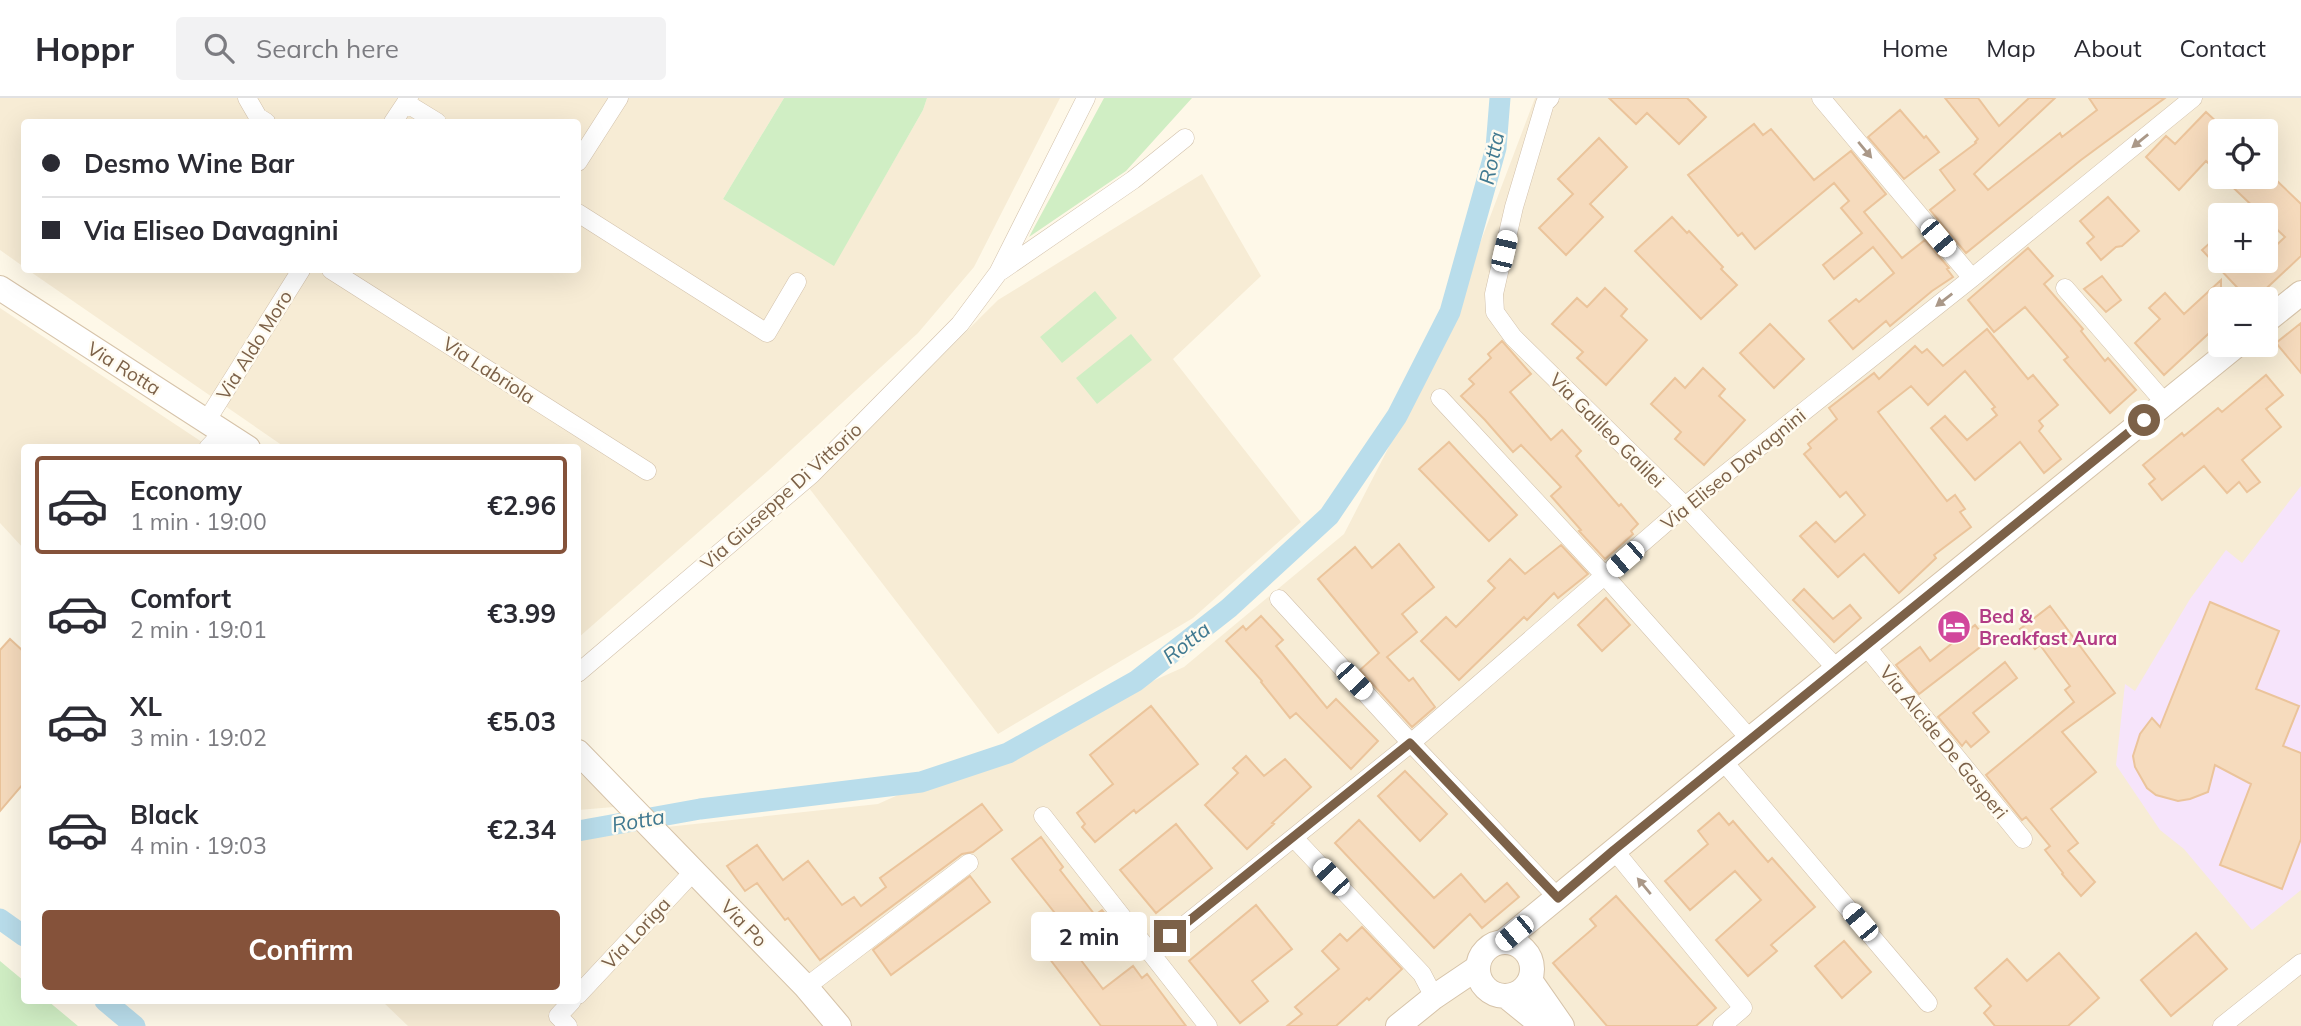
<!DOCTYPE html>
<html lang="en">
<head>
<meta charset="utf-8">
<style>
	body { margin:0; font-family:Mulish,sans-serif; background:#f2f2f3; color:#2b2b33; height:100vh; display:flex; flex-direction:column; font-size:26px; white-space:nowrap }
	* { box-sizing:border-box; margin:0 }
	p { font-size:23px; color:#7c7c81 }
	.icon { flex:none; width:38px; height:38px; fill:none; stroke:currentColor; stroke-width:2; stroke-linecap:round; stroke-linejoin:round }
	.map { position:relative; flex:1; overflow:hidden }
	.sheet { position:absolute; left:21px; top:346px; width:560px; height:560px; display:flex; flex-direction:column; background:#fff; border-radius:7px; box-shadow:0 7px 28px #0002 }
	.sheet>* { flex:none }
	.guide { position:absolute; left:21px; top:21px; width:560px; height:154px; border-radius:7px; box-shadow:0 7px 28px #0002; display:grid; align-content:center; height:154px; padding:0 21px; background:#fff }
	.fabs { position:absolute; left:2208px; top:21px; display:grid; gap:14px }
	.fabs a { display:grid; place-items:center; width:70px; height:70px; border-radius:7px; background:#fff; box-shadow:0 7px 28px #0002; font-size:35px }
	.end { position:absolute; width:32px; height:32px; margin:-16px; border:9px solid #7c6148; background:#fff; box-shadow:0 0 0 4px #fff }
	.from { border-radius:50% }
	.bubble { position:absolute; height:49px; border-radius:7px; background:#fff; box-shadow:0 7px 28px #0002; font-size:23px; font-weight:700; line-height:49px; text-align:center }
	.car { position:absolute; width:21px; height:42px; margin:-21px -10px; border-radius:9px; box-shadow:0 0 5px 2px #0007; background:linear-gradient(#fff 24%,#345 0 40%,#fff 0 76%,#345 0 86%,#fff 0) }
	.guide b { display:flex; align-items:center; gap:24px; height:66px; font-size:26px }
	.guide b+b { border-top:2px solid #e1e1e2 }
	.guide i { width:18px; height:18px; background:#2b2b33 }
	ul { padding:12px 0 0; list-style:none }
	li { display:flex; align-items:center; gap:21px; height:98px; margin:0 14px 10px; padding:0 7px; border:4px solid transparent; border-radius:7px }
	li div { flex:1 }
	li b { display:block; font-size:26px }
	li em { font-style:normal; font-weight:700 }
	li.current { border-color:#85523a }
	li>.icon { width:63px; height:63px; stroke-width:1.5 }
	.cta { display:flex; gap:14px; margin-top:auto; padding:14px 21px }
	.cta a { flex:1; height:80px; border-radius:7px; background:#85523a; color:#fff; font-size:28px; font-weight:700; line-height:80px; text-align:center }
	header { display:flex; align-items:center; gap:42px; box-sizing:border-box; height:98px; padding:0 35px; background:#fff; border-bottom:2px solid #e1e1e2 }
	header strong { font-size:33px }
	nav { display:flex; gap:38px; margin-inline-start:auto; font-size:24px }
	.search { width:490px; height:63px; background:#f2f2f3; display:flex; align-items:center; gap:18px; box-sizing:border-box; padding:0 24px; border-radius:7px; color:#7c7c81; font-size:26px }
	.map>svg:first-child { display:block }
</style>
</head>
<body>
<header>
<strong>Hoppr</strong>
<div class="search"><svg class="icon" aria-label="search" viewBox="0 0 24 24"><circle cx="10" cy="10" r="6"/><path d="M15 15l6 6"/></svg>Search here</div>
<nav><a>Home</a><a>Map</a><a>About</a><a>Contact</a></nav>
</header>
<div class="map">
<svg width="2301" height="928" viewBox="0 0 2301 928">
	<rect width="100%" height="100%" fill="#fef8e8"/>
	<path fill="#f7ecd5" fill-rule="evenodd" d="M0,0H784L723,101L834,167L923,12L927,0H1060L974,169L918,235L768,373L578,540V350H286L28,172H578V24H24V169L0,152Z
		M1535,0H2301V928H408L382,903H578V737L602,736L878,706L1184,569L1344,436L1442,246ZM2221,33H2266V79H2221ZM2221,117H2266V163H2221ZM2221,201H2266V247H2221Z
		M1202,76L1261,178L1173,261L1301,424L1193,520L998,636L809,390L998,202Z
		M0,210L211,350H24V451L0,425Z
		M578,673L614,709L578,712Z"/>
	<path fill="#f6e4fb" d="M2301,388V792L2252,832L2184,751L2160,732L2116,667L2125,586L2135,593L2190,501L2226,452L2242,465Z"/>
	<path fill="#d0eec4" d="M784,0H927L923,12L834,168L723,101Z
		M1104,0H1192L1126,73L1029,139Z
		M1095,193L1117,220L1062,265L1040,239Z
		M1131,236L1152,262L1097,306L1076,280Z
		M0,863L24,883V903H48L78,928H0Z"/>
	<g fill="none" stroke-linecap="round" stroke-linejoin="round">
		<path stroke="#b9ddeb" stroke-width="21" d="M578,733L700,711L921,684L1008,655L1136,583L1229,510L1329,418L1397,318L1450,214L1496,50L1500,0
			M0,821L24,838
			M105,903L135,928"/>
	</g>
	<path fill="#f6dbbd" stroke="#ebc49b" stroke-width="2" d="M1609,0H1687L1706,19L1679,46L1647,15L1636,26Z
		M1945,0H1978L1999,28L2029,0H2055L1974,76L1988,92L2060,35L2062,39L2097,12L2089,0H2165L2081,62L1966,155L1930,112L1955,92L1940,72L1976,45L1975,44L1978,41Z
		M1900,12L1924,40L1926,38L1939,54L1904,81L1868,39Z
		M2206,14L2221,28V77L2206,63L2179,92L2146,59L2166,38L2175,46Z
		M1754,26L1763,37L1771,31L1814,82L1851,53L1886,96L1864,114L1902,160L1925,142L1949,170L1947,171L1953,179L1932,193L1890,228L1886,223L1853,251L1829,223L1856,201L1859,204L1894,175L1873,149L1834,181L1823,167L1862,135L1841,110L1849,103L1834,85L1755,151L1742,135L1738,138L1688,77Z
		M1599,40L1627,69L1590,106L1603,119L1566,157L1539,130L1573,96L1558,81Z
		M2222,79H2273L2301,106V158L2255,201H2248L2202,152L2221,135V163H2266V157L2285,139L2266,121V117H2262Z
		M2108,99L2139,133L2122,148L2116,149L2101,162L2087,145L2094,139L2080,123Z
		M1672,119L1687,135L1689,133L1723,169L1721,171L1737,187L1701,221L1635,153Z
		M2028,150L2053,178L2044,186L2083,231L2081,233L2105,263L2108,260L2136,292L2110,315L2064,262L2068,259L2025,209L1994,234L1968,202Z
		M2102,178L2121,202L2106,214L2084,191Z
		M2221,182V224L2164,277L2135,245L2160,221L2149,210L2165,195L2184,216Z
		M1605,190L1627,211L1621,218L1647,242L1606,287L1577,260L1583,254L1552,226L1577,200L1587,209Z
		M2301,225V275L2276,245Z
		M1770,226L1804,261L1774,290L1740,255Z
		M1987,231L2028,281L2033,277L2058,307L2039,323L2043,328L2039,333L2061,361L2044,375L2020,344L1975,382L1931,330L1945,318L1967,342L1997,317L1992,311L1995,309L1965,273L1928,307L1911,288L1878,314L1947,403L1955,397L1965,411L1960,414L1971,429L1934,457L1936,460L1899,495L1864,456L1838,479L1800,438L1816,424L1835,444L1865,417L1846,394L1840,399L1804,356L1811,350L1808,346L1837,321L1829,310L1874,275L1879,281L1915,248L1922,255L1927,251L1943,268Z
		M1502,243L1531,276L1510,294L1551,342L1562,332L1581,353L1576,358L1619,408L1621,406L1638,426L1631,433L1633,436L1605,461L1579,433L1581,432L1551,398L1561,389L1521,347L1513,354L1485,322L1461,298L1474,286L1469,281L1491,260L1488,256Z
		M1703,270L1725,291L1719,298L1745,322L1704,367L1675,341L1681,334L1651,306L1675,280L1685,290Z
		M2266,277L2283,297L2266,311L2281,329L2242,362L2260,384L2247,394L2239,384L2227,395L2204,368L2162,402L2149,386L2155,381L2143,367L2182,335L2184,338L2218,310L2222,314Z
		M1449,344L1517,417L1489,443L1419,371Z
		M1399,446L1434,489L1402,516L1417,534L1387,559L1409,583L1413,580L1435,609L1412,629L1360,572L1379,555L1318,481L1355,449L1372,470Z
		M1561,447L1588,476L1558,500L1554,495L1527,522L1524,519L1459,582L1421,543L1446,519L1456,529L1495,490L1488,483L1510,461L1525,476Z
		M1804,491L1833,521L1850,507L1861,520L1834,544L1793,502Z
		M1606,500L1630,527L1602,553L1578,527Z
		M2210,504L2279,533L2256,591L2299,608L2283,648L2301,655V741L2282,791L2220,767L2251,686L2215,667L2208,694L2190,701L2178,703L2156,697L2147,690L2135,669L2133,658L2140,636L2152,620L2160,629Z
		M2050,508L2115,595L2062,634L2096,674L2051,711L2078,745L2068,753L2095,784L2081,798L2062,776L2063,775L2045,752L2050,748L2026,719L2022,722L1986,677L2074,604L2065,592L2070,588L2040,547L2035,551L2020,531Z
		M1261,518L1283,542L1276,548L1327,610L1336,601L1378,643L1351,671L1296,615L1290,620L1261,584L1262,583L1226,543L1243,528L1246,532Z
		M1975,527L1988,543L1919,596L1896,567L1920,549L1930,563Z
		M10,541L24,554V685L0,713V552Z
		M2005,564L2017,580L1973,615L1989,634L1971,649L1966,643L1962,648L1938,619Z
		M1151,608L1198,666L1136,715L1134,712L1095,744L1082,729L1085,726L1077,715L1113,686L1090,657Z
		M1246,658L1264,678L1285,661L1311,689L1272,725L1274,726L1247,751L1205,707L1238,675L1233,670Z
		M1405,673L1447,716L1420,743L1378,698Z
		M982,706L1002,732L973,754L962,756L820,862L788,820L785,822L757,785L745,793L727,768L757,747L783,782L808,763L842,807L854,799L861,808L886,789L880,780Z
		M1719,715L1729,727L1733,723L1768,764L1772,760L1815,809L1771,847L1777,853L1748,878L1716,842L1761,802L1735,773L1690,812L1665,783L1708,746L1698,733Z
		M1359,722L1434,800L1461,776L1485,804L1507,785L1519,799L1482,830L1470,816L1434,850L1335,745Z
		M1176,726L1212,770L1156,815L1120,772Z
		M1041,739L1063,769L1060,772L1095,817L1102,812L1112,824L1074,853L1103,891L1133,868L1142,880L1147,876L1186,928H1101L1036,843L1062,824L1012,761Z
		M970,778L990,804L891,877L873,852Z
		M1616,798L1716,910L1696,928H1607L1553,865L1596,828L1590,821Z
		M1256,807L1292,851L1252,883L1268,903L1240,925L1189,863Z
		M1362,829L1402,871L1369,902L1367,900L1336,928H1287L1302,916L1295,909L1339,871L1322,853L1340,836L1347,843Z
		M2196,835L2227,871L2171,918L2141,882Z
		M1844,843L1871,874L1842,900L1815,868Z
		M2059,855L2099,900L2068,928H1995L1984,915L1991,908L1975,890L2007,861L2027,883Z"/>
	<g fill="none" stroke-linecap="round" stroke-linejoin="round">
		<g stroke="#d2c1ab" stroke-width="19">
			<path id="street" d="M247,0L258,19L266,24
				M1550,0L1545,5L1514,109L1494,196L1495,214L1513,239L1685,408L1837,571
				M1821,0L1972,180
				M406,5L437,24
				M393,24L409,0
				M578,64L619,0
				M578,115L767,235L797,184
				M331,172L647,373
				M1001,173L1133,82L1185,40
				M2065,190L2165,305
				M1440,300L1605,478L1750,641
				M207,322L301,172
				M208,350L224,333
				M1279,501L1411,645L1558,800
				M1865,547L2023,741
				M578,575L811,377L960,226L998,175L1086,0
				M1723,663L1928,905
				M1043,718L1208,928
				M1294,740L1422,876L1434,899
				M1614,752L1743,910L1722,928
				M1150,855L1411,645L1685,408L1972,180L2193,0
				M806,889L969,765
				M578,897L694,773
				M568,928L558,918L572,903
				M2222,928L2301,865"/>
		</g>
		<g stroke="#d6c3a9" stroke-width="26">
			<path id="secondary" d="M0,190L248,350
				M2266,223L2301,195
				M578,654L806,889L839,928
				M1478 871a27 27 0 1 1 54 0a27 27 0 1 1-54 0Z
				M1503,844L1723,663L2237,247
				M1530,882L1562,928
				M1507,899L1543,928
				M1398,928L1434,899L1477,870"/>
		</g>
		<use href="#street" stroke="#fff" stroke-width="18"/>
		<use href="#secondary" stroke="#fff" stroke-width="24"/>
	</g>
	<defs><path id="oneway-solid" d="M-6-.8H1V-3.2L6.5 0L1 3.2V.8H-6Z" transform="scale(1.75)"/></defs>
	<g fill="#aa9888">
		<use href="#oneway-solid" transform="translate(2140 43) rotate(141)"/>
		<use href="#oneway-solid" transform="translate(1865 52) rotate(50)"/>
		<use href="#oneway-solid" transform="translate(1944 202) rotate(142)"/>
		<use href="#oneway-solid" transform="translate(1644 788) rotate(-130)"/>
	</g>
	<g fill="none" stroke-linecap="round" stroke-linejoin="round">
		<path stroke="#7c6148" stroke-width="9" d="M1170,838L1410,645L1558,800L1614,752L2144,322"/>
	</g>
	<defs>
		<g id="hotel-disc" transform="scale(1.75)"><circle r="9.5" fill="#d1479c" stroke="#fffbf0"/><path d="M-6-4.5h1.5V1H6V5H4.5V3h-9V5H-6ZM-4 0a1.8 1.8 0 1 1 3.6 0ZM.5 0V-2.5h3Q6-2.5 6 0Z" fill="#fff"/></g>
	</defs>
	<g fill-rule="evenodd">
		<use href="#hotel-disc" x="1954" y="529"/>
	</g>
	<g text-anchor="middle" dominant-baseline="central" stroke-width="5" stroke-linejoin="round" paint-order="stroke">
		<g font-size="19" fill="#7c6148" stroke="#fffbf0">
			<text transform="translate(254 247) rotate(-58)">Via Aldo Moro</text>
			<text transform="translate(124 270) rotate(32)">Via Rotta</text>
			<text transform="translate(489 272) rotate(33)">Via Labriola</text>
			<text transform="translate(1607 332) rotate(45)">Via Galileo Galilei</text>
			<text transform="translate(1733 371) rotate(-39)">Via Eliseo Davagnini</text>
			<text transform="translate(781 398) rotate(-42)">Via Giuseppe Di Vittorio</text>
			<text transform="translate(1944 644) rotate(51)">Via Alcide De Gasperi</text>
			<text transform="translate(744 825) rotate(46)">Via Po</text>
			<text transform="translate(636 835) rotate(-47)">Via Loriga</text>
		</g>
		<g font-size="19" font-weight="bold" fill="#b23c85" stroke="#fffbf0" text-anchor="start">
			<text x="1979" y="518">Bed &amp;<tspan x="1979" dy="22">Breakfast Aura</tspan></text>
		</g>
		<g font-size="21" font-style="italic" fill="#407990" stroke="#fffbf0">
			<text transform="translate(1491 60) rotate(-78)">Rotta</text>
			<text transform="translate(1186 544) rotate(-38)">Rotta</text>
			<text transform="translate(638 722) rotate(-10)">Rotta</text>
		</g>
	</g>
</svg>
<div class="fabs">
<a><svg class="icon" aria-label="locate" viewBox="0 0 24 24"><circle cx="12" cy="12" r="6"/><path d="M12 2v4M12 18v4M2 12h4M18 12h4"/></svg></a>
<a>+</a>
<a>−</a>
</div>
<i class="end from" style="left:2144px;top:322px"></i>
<i class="end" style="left:1170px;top:838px"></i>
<div class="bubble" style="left:1031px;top:814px;width:116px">2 min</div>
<i class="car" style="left:1938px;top:140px;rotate:140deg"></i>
<i class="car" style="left:1504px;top:153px;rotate:13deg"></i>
<i class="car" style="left:1625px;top:461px;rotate:229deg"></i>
<i class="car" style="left:1354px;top:583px;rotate:137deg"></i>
<i class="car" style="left:1331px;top:779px;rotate:317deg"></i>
<i class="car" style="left:1860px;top:824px;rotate:320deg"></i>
<i class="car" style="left:1514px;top:835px;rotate:230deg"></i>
<div class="guide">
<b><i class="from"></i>Desmo Wine Bar</b>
<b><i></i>Via Eliseo Davagnini</b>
</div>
<section class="sheet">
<ul>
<li class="current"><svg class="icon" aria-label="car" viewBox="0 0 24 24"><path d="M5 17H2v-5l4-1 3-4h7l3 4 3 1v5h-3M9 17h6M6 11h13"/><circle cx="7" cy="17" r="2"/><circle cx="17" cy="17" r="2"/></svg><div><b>Economy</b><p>1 min · 19:00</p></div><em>€2.96</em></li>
<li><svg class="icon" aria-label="car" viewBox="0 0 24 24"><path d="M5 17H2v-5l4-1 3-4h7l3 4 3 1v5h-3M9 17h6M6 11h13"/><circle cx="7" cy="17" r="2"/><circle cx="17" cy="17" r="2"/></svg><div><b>Comfort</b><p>2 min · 19:01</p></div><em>€3.99</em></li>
<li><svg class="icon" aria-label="car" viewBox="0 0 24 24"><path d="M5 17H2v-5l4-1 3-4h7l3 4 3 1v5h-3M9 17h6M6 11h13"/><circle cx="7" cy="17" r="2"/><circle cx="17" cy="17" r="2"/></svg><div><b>XL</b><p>3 min · 19:02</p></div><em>€5.03</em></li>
<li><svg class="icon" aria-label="car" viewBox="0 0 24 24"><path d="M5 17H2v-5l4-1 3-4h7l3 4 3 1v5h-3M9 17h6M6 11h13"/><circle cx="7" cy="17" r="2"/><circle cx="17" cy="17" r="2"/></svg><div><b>Black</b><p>4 min · 19:03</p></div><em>€2.34</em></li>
</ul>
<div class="cta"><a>Confirm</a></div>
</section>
</div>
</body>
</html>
